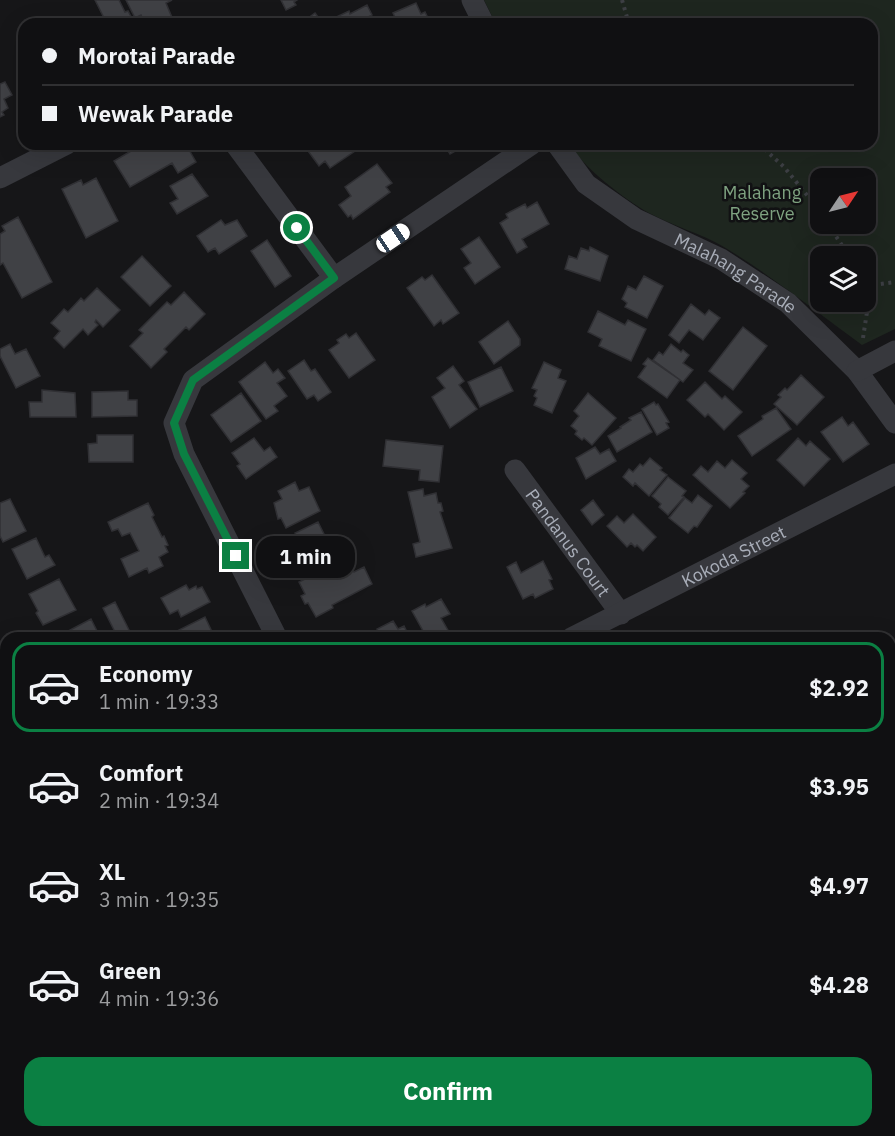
<!DOCTYPE html>
<html lang="en">
<head>
<meta charset="utf-8">
<style>
	body { margin:0; font-family:"IBM Plex Sans",sans-serif; background:#1e1e20; color:#f1f3f6; height:100vh; display:flex; flex-direction:column; font-size:22px; white-space:nowrap }
	* { box-sizing:border-box; margin:0 }
	p { font-size:20px; color:#9c9d9f }
	.icon { flex:none; width:33px; height:33px; fill:none; stroke:currentColor; stroke-width:2; stroke-linecap:round; stroke-linejoin:round }
	.map { position:relative; flex:1; overflow:hidden }
	.panel { position:absolute; left:0px; top:632px; width:896px; height:506px; display:flex; flex-direction:column; background:#101012; border-radius:18px 18px 0 0; box-shadow:0 6px 24px #0002,0 0 0 2px #303032 }
	.panel>* { flex:none }
	.top-card { position:absolute; left:18px; top:18px; width:860px; height:132px; border-radius:18px; box-shadow:0 6px 24px #0002,0 0 0 2px #303032; display:grid; align-content:center; height:132px; padding:0 24px; background:#101012 }
	.needle { width:39px; rotate:55deg }
	.controls { position:absolute; left:810px; top:168px; display:grid; gap:12px }
	.controls a { display:grid; place-items:center; width:66px; height:66px; border-radius:12px; background:#101012; box-shadow:0 6px 24px #0002,0 0 0 2px #303032; font-size:30px }
	.end { position:absolute; width:27px; height:27px; margin:-14px; border:8px solid #0b8043; background:#fff; box-shadow:0 0 0 3px #fff }
	.from { border-radius:50% }
	.bubble { position:absolute; height:42px; border-radius:18px; background:#101012; box-shadow:0 6px 24px #0002,0 0 0 2px #303032; font-size:20px; font-weight:700; line-height:42px; text-align:center }
	.car { position:absolute; width:18px; height:36px; margin:-18px -9px; border-radius:8px; box-shadow:0 0 4px 2px #0007; background:linear-gradient(#fff 24%,#345 0 40%,#fff 0 76%,#345 0 86%,#fff 0) }
	.top-card b { display:flex; align-items:center; gap:21px; height:57px; font-size:22px }
	.top-card b+b { border-top:2px solid #303032 }
	.top-card i { width:15px; height:15px; background:#f1f3f6 }
	ul { padding:10px 0 0; list-style:none }
	li { display:flex; align-items:center; gap:18px; height:90px; margin:0 12px 9px; padding:0 12px; border:3px solid transparent; border-radius:18px }
	li div { flex:1 }
	li b { display:block; font-size:22px }
	li em { font-style:normal; font-weight:700 }
	li.selected { border-color:#0b8043 }
	li>.icon { width:54px; height:54px; stroke-width:1.5 }
	.primary-button { display:flex; gap:12px; margin-top:auto; padding:12px 24px }
	.primary-button a { flex:1; height:69px; border-radius:18px; background:#0b8043; color:#fff; font-size:24px; font-weight:700; line-height:69px; text-align:center }
	.map>svg:first-child { display:block }
</style>
</head>
<body>
<div class="map">
<svg width="895" height="1136" viewBox="0 0 895 1136">
	<rect width="100%" height="100%" fill="#161618"/>
	<path fill="#222225" d="M6,986V1131H152L141,1136H0V988Z"/>
	<path fill="#1e261f" fill-rule="evenodd" d="M484,0H895V329L862,345C817,312 772,276 724,247C700,233 673,226 649,213C624,199 584,168 569,144H872V24H496ZM820,178H866V224H820ZM820,256H866V302H820Z"/>
	<path fill="#404145" stroke="#303034" stroke-width="1.5" d="M95,0H119L125,12L128,11L135,24H107Z
		M126,0H172L166,3L173,20L165,24H145L141,15L135,18Z
		M281,0H297L294,2L296,5L286,10Z
		M416,3L421,14L425,12L430,22L428,24H398L393,13Z
		M367,5L372,15L355,24H335L332,19L349,11L350,14Z
		M315,13L323,24H300Z
		M5,82L12,95L4,99L8,108L2,112L4,115L0,117V84Z
		M143,144H181L185,150L188,148L196,162L178,173L172,163L130,187L114,161Z
		M318,144H355L358,149L330,168L325,161L319,166L308,151Z
		M444,144H468L450,154Z
		M377,164L392,183L386,187L390,192L353,219L351,215L348,217L339,205L351,196L345,187Z
		M192,174L208,196L177,214L170,203L178,199L170,186Z
		M96,178L118,221L86,238L62,189L81,180L83,185Z
		M537,202L549,224L522,239L527,247L517,253L500,223L508,218L506,214L525,204L527,208Z
		M18,217L52,282L22,298L3,263L0,265V234L5,231L2,226Z
		M221,220L225,225L237,220L247,236L219,254L215,248L208,252L197,236Z
		M479,237L500,267L475,284L464,268L471,263L461,249Z
		M267,240L291,276L275,287L251,251Z
		M590,247L608,256L600,281L565,269L569,256L577,259L581,248L589,251Z
		M142,256L171,286L150,306L121,277Z
		M432,275L459,313L443,324L441,320L434,326L407,288L422,277L425,280Z
		M644,276L663,286L647,318L625,307L627,303L622,299L628,286L636,290Z
		M97,288L120,310L103,327L96,320L95,322L98,325L88,335L83,329L64,348L54,338L60,331L51,323L64,309L68,312L81,298L84,301Z
		M184,292L205,314L189,330L186,327L164,349L167,352L151,368L130,346L143,333L139,330L167,302L171,305Z
		M691,304L705,315L709,310L720,318L703,340L689,330L679,343L669,335Z
		M598,311L625,325L628,320L646,329L631,361L599,346L602,339L588,332Z
		M508,321L520,339V345L494,364L479,342Z
		M743,327L767,346L733,390L709,371Z
		M356,333L375,360L349,378L329,350L339,343L337,340L346,334L349,338Z
		M10,344L15,354L26,349L40,376L16,388L0,356V349Z
		M671,344L681,352L683,350L689,355L683,363L693,370L683,382L653,360L659,352L663,355Z
		M648,358L680,380L667,398L638,377L646,366L643,364Z
		M304,360L311,371L315,369L331,392L318,401L314,395L307,399L288,371Z
		M265,362L273,373L278,369L285,378L277,383L287,396L274,406L278,411L266,419L239,382Z
		M544,362L561,370L558,378L566,381L552,413L534,405L537,398L534,396L537,390L532,388Z
		M453,366L464,381L459,385L477,409L450,428L432,397L445,388L437,378Z
		M501,367L513,391L480,407L468,382Z
		M801,375L824,397L797,425L774,404L781,397L778,395L785,388L787,390Z
		M705,382L722,399L725,396L742,412L724,430L708,414L705,417L687,400Z
		M42,390L75,393L76,417H30L29,402H42Z
		M128,391V400H137V416L92,417V392Z
		M241,393L261,421L231,442L211,415Z
		M588,393L616,418L592,445L584,438L582,440L575,434L577,431L571,426L579,416L574,411Z
		M654,402L656,405L658,404L669,422L666,423L669,428L657,435L642,409Z
		M776,408L791,429L752,456L738,436L763,419L762,416Z
		M641,412L652,432L617,452L608,436L621,428L620,427L631,420L629,418Z
		M842,417L848,426L853,422L869,444L843,462L821,432Z
		M97,435H133V462H89L88,444L97,443Z
		M254,438L264,451L270,447L277,457L246,479L237,466L240,464L232,453Z
		M798,438L806,446L810,441L830,459L804,486L777,460Z
		M386,440L443,446L439,482L419,480L420,470L383,466Z
		M595,447L600,454L609,449L616,461L586,479L576,458Z
		M650,458L662,468L660,470L667,475L649,496L635,483L633,486L623,477L629,469L633,472L640,464L643,466Z
		M732,460L747,473L741,479L749,486L743,492L745,493L730,508L693,475L701,466L708,472L717,461L725,468Z
		M668,477L686,491L682,496L684,497L668,515L659,507L661,504L652,496Z
		M295,482L299,491L309,487L320,511L286,528L281,518L278,519L274,503L282,499L278,491Z
		M423,489L424,496L436,493L438,503H441L443,511L440,512L452,548L416,557L413,544L420,542L408,492Z
		M698,495L712,506L697,527L694,526L688,533L669,518L685,498L692,503Z
		M10,499L26,531L3,542L0,536V503Z
		M593,500L604,515L592,525L581,510Z
		M148,503L154,515L152,517L162,537L164,536L168,545L165,546L168,552L159,557L163,566L149,573L147,568L129,577L121,559L139,551L130,533L122,536L118,529L112,531L108,522Z
		M633,514L656,537L643,551L637,545L635,547L631,543L627,547L607,526L617,516L624,523Z
		M318,522L327,540L332,537L337,549L311,561L304,546L291,552L286,540L296,535L295,533Z
		M36,538L45,557L49,555L55,565L27,579L12,549Z
		M347,558L354,572L364,567L372,584L332,605L333,608L316,617L308,603L305,604L301,596L305,594L299,582Z
		M543,561L552,579L549,580L553,589L535,598L533,594L523,599L507,567L516,562L521,573Z
		M59,579L76,610L43,625L36,613L38,611L29,594Z
		M186,585L189,590L196,586L197,589L202,587L210,602L181,617L178,610L170,614L161,598Z
		M441,599L450,614L441,618L449,632L439,638H427L412,611L425,604L426,607Z
		M115,602L133,638H118L103,608Z
		M205,617L214,636L219,633L222,638H173L171,634Z
		M91,619L98,633L87,638H55Z
		M393,621L398,629L404,626L410,638H381L377,629Z"/>
	<g fill="none" stroke-linecap="round" stroke-linejoin="round">
		<path stroke="#3d3f44" stroke-width="4" stroke-dasharray="3 4.5" stroke-linecap="butt" d="M622,0L629,24
			M759,144L784,167L820,211
			M828,224L849,256
			M866,286L895,282
			M863,338L867,312L866,288"/>
		<g stroke="#37383d" stroke-width="21">
			<path d="M472,0L484,24"/>
			<path d="M235,144L334,278"/>
			<path id="s1" d="M557,144L586,184L636,219L721,259L788,303L857,371L895,423"/>
			<path d="M0,178L67,144"/>
			<path d="M857,371L895,351"/>
			<path id="s2" d="M515,470L621,614"/>
			<path d="M277,638L184,454L174,423L193,380L334,278L532,144"/>
			<path id="s3" d="M571,638L895,474"/>
			<path d="M0,682L6,694"/>
			<path d="M0,764L6,761"/>
			<path d="M890,1027L895,1038"/>
			<path d="M224,1131L226,1136"/>
			<path d="M576,1131L578,1136"/>
		</g>
		<path stroke="#53555c" stroke-width="33" d="M890,901L895,898
			M400,1136L411,1131"/>
	</g>
	<g fill="none" stroke-linecap="round" stroke-linejoin="round">
		<path stroke="#0b8043" stroke-width="8" d="M236,556L184,454L174,423L193,380L334,278L297,228"/>
	</g>
	<g text-anchor="middle" dominant-baseline="central" stroke-width="5" stroke-linejoin="round" paint-order="stroke">
		<g font-size="18" fill="#7fa381" stroke="#111113">
			<text x="762" y="192">Malahang<tspan x="762" dy="21">Reserve</tspan></text>
		</g>
		<g font-size="18" fill="#a8adb8" stroke="#111113">
			<text stroke="none"><textPath href="#s1" startOffset="224">Malahang Parade</textPath></text>
			<text stroke="none"><textPath href="#s2" startOffset="90">Pandanus Court</textPath></text>
			<text stroke="none"><textPath href="#s3" startOffset="182">Kokoda Street</textPath></text>
		</g>
	</g>
</svg>
<div class="controls">
<a><svg class="needle" viewBox="-14 -14 28 28"><path d="M0-13l5 13h-10z" fill="#e53935"/><path d="M0 13l5-13h-10z" fill="#9c9d9f"/></svg></a>
<a><svg class="icon" aria-label="layers" viewBox="0 0 24 24"><path d="M12 4l9 5-9 5-9-5zM3 14l9 5 9-5"/></svg></a>
</div>
<i class="end from" style="left:297px;top:228px"></i>
<i class="end" style="left:236px;top:556px"></i>
<div class="bubble" style="left:256px;top:536px;width:99px">1 min</div>
<i class="car" style="left:393px;top:238px;rotate:56deg"></i>
<div class="top-card">
<b><i class="from"></i>Morotai Parade</b>
<b><i></i>Wewak Parade</b>
</div>
<section class="panel">
<ul>
<li class="selected"><svg class="icon" aria-label="car" viewBox="0 0 24 24"><path d="M5 17H2v-5l4-1 3-4h7l3 4 3 1v5h-3M9 17h6M6 11h13"/><circle cx="7" cy="17" r="2"/><circle cx="17" cy="17" r="2"/></svg><div><b>Economy</b><p>1 min · 19:33</p></div><em>$2.92</em></li>
<li><svg class="icon" aria-label="car" viewBox="0 0 24 24"><path d="M5 17H2v-5l4-1 3-4h7l3 4 3 1v5h-3M9 17h6M6 11h13"/><circle cx="7" cy="17" r="2"/><circle cx="17" cy="17" r="2"/></svg><div><b>Comfort</b><p>2 min · 19:34</p></div><em>$3.95</em></li>
<li><svg class="icon" aria-label="car" viewBox="0 0 24 24"><path d="M5 17H2v-5l4-1 3-4h7l3 4 3 1v5h-3M9 17h6M6 11h13"/><circle cx="7" cy="17" r="2"/><circle cx="17" cy="17" r="2"/></svg><div><b>XL</b><p>3 min · 19:35</p></div><em>$4.97</em></li>
<li><svg class="icon" aria-label="car" viewBox="0 0 24 24"><path d="M5 17H2v-5l4-1 3-4h7l3 4 3 1v5h-3M9 17h6M6 11h13"/><circle cx="7" cy="17" r="2"/><circle cx="17" cy="17" r="2"/></svg><div><b>Green</b><p>4 min · 19:36</p></div><em>$4.28</em></li>
</ul>
<div class="primary-button"><a>Confirm</a></div>
</section>
</div>
</body>
</html>
